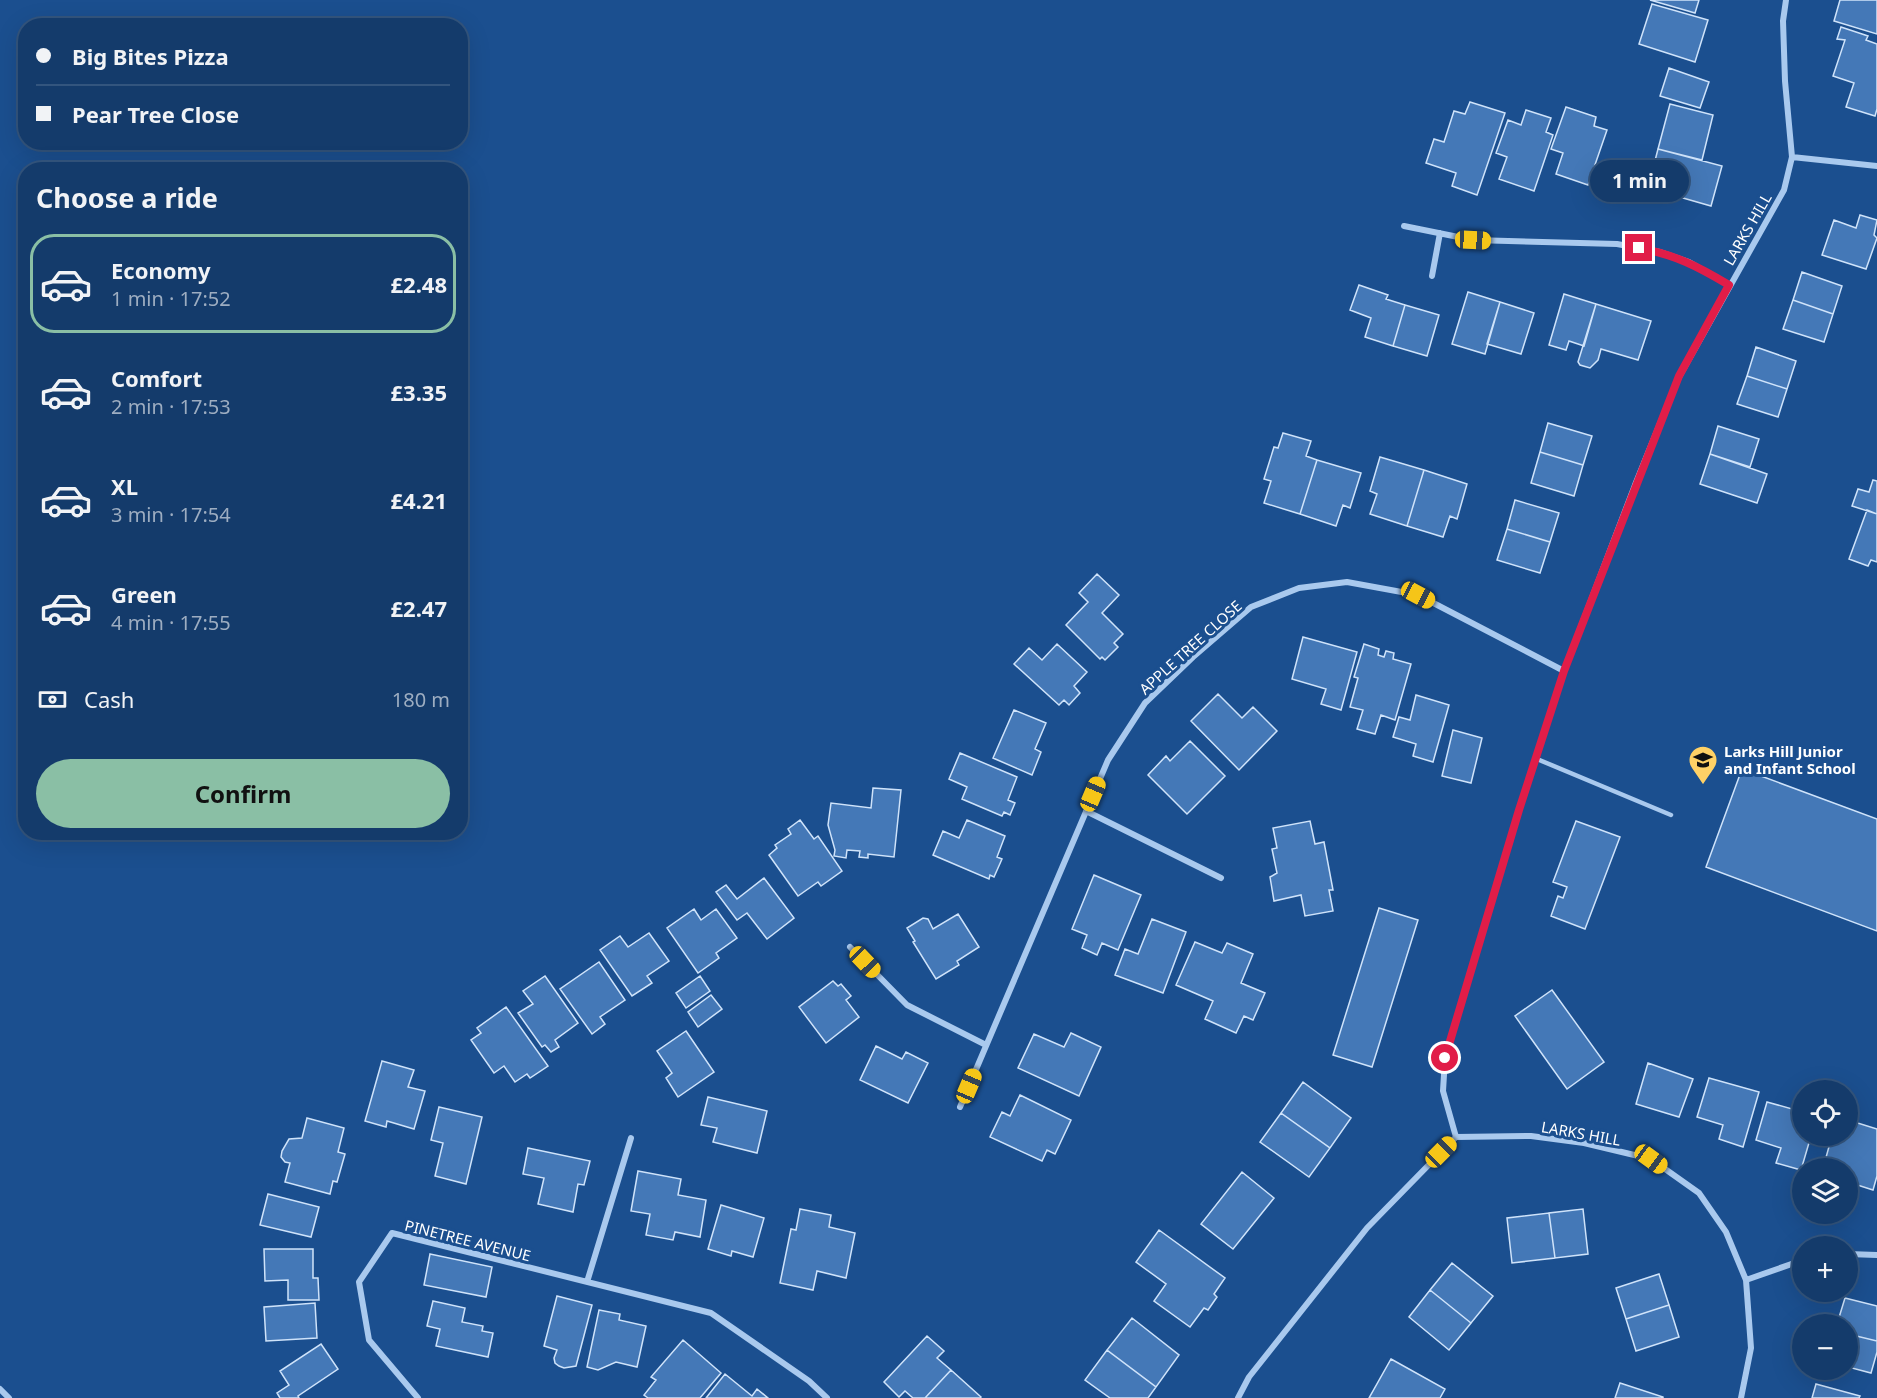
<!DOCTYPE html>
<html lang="en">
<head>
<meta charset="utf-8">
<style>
	body { margin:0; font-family:"Noto Sans",sans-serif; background:#1d4271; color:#f1f3f6; height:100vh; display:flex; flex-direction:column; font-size:22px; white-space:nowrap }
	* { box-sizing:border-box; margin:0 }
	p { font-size:20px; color:#9dadc1 }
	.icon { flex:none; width:33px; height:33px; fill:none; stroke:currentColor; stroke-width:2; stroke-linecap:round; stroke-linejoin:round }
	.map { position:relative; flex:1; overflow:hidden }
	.sheet { position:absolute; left:18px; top:162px; width:450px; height:678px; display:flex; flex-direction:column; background:#143b6b; border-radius:24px; box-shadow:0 6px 24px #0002,0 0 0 2px #33557e }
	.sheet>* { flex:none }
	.guide { position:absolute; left:18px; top:18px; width:450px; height:132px; border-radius:24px; box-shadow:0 6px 24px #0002,0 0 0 2px #33557e; display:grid; align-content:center; height:132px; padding:0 18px; background:#143b6b }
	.fabs { position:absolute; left:1792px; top:1080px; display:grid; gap:12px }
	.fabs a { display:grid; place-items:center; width:66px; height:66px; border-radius:50%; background:#143b6b; box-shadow:0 6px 24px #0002,0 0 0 2px #33557e; font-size:30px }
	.end { position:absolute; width:27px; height:27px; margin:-14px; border:8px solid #e11d48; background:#fff; box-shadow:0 0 0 3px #fff }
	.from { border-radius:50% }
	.bubble { position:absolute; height:42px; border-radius:21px; background:#143b6b; box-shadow:0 6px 24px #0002,0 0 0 2px #33557e; font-size:20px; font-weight:700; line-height:42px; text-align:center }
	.car { position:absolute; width:18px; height:36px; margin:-18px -9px; border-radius:8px; box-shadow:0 0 4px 2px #0007; background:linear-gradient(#f5c518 24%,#345 0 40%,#f5c518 0 76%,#345 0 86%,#f5c518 0) }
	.guide b { display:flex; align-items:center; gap:21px; height:57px; font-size:22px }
	.guide b+b { border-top:2px solid #33557e }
	.guide i { width:15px; height:15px; background:#f1f3f6 }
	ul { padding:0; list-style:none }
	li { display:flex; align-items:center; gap:18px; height:99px; margin:0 12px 9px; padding:0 6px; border:3px solid transparent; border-radius:24px }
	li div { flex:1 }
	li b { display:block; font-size:22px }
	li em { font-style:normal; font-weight:700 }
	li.current { border-color:#8abfa5 }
	li>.icon { width:54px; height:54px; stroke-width:1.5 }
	h2 { padding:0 18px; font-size:27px; line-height:72px }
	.pay { display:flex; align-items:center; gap:15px; height:66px; padding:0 18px; font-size:22px }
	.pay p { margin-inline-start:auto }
	.button { display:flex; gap:12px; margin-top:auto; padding:12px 18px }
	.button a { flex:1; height:69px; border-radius:36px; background:#8abfa5; color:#111; font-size:24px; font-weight:700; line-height:69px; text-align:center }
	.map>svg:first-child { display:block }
</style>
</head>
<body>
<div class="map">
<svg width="1877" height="1398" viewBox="0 0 1877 1398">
	<rect width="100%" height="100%" fill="#1b4f8f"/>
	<path fill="#4478b7" stroke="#cfe3fa" stroke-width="1.5" d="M1650,0H1699L1695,13Z
		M1840,0H1877V34L1834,21Z
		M1652,4L1708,20L1695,62L1639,44Z
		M1841,27L1868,36L1866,40L1877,44V109L1875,116L1846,107L1854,83L1833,76L1845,40L1837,39Z
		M1669,68L1709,82L1700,108L1660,96Z
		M1470,102L1505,113L1477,195L1452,186L1456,173L1426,163L1434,139L1444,142L1454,111L1465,114Z
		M1670,104L1713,115L1702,160L1658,149Z
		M1566,107L1596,117L1594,126L1607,130L1588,185L1556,174L1563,153L1551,149Z
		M1526,110L1551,118L1546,132L1553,135L1534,191L1499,179L1507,157L1496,153L1508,120L1521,125Z
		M1658,149L1722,166L1711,206L1648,188Z
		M1860,215L1877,220L1874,235L1877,238L1866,269L1822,255L1834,220L1856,228Z
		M1802,272L1842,286L1833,314L1793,300Z
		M1359,285L1388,295L1386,299L1405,305L1393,346L1365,337L1371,318L1350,310Z
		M1468,292L1500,302L1485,354L1452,344Z
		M1564,294L1596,304L1584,346L1569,341L1566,350L1549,345Z
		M1793,300L1833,314L1824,342L1783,329Z
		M1500,302L1534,313L1521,354L1487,344Z
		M1596,304L1651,321L1638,360L1601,349L1598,360L1590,368L1580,365L1578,362Z
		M1405,305L1439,315L1427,356L1393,346Z
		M1756,347L1796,361L1787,389L1747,376Z
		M1747,376L1787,389L1778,417L1737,404Z
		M1548,423L1592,436L1583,465L1540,452Z
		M1718,426L1759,439L1750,467L1710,454Z
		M1283,433L1311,441L1306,456L1317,460L1300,514L1264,503L1271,481L1264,479L1274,447L1278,448Z
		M1540,452L1583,465L1574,496L1531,483Z
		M1710,454L1767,474L1757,503L1700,484Z
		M1380,457L1424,470L1407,526L1370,514L1377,494L1370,491Z
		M1317,460L1361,473L1350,508L1343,505L1336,526L1300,514Z
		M1424,470L1467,484L1457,519L1450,516L1443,537L1407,526Z
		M1873,480L1877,481V514L1852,506L1858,489L1869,492Z
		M1515,500L1559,513L1550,542L1507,529Z
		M1867,510L1877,514V562L1871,560L1868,566L1849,559Z
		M1507,529L1550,542L1540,573L1497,560Z
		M1097,574L1119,595L1102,613L1123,634L1114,643L1118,647L1105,660L1102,657L1100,659L1066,625L1088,602L1079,593Z
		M1303,637L1357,652L1341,710L1321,704L1326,689L1292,679Z
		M1057,644L1087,672L1074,686L1080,693L1069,705L1064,700L1059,705L1014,664L1029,648L1042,660Z
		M1364,644L1379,649L1378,655L1384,657L1386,651L1394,653L1393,659L1411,664L1395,720L1381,715L1375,734L1357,729L1363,710L1350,707L1358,678L1354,677Z
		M1218,694L1242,718L1253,707L1277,731L1239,770L1191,721Z
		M1416,695L1449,705L1433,762L1413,756L1416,744L1393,737L1399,717L1410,720Z
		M1014,710L1046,723L1035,749L1041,752L1032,775L993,758Z
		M1453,730L1482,738L1471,783L1442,776Z
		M1190,741L1225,776L1187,814L1148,775L1166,756L1170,761Z
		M960,753L1017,777L1008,800L1015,803L1010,815L1004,812L1002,816L962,799L967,787L949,779Z
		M1742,769L1877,819V931L1706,867Z
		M873,788L901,790L894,857L868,854V858L859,857L860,851L847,850L846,858L834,856L835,850L828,825L831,803L871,808Z
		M800,820L814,839L818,836L842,871L821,886L818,882L798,896L769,855L777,848L775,845L791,834L788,829Z
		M967,820L1005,836L997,857L1002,859L994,877L990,875L989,879L933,855L943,831L959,838Z
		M1310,821L1315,844L1324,842L1333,890H1329L1333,911L1305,916L1301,895L1274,901L1270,877L1277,873L1272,849L1277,848L1273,828Z
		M1576,821L1620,837L1585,929L1551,916L1558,896L1563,898L1567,887L1553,882Z
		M1094,875L1141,895L1118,950L1102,943L1097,955L1082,948L1087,935L1072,929Z
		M764,878L794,918L767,939L747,913L737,920L716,892L726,885L737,899Z
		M1379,908L1418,920L1372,1067L1333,1055Z
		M694,909L701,920L716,909L737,938L716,953L719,958L698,973L667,928Z
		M958,914L979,947L957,961L959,965L936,979L913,942L915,941L907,928L923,918L928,919L933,929Z
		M1152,919L1186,932L1163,993L1115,975L1125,949L1138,954Z
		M649,933L669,961L647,976L652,983L632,996L600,950L620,936L628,947Z
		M1195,942L1222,953L1227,943L1253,954L1241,983L1265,993L1253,1020L1244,1016L1236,1033L1205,1019L1213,1001L1176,985Z
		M599,962L625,1000L600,1017L605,1024L592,1034L560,989Z
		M545,976L578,1023L555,1040L559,1047L551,1052L545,1045L542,1047L518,1013L533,1004L523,991Z
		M700,976L710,991L686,1008L676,993Z
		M833,981L838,986L841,984L851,996L846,1000L859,1017L826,1043L799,1007Z
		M1552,990L1604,1062L1567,1089L1515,1016Z
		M711,995L722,1009L698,1027L688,1012Z
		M506,1007L548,1066L530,1078L527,1074L515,1082L504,1066L494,1073L471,1040L481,1033L477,1028Z
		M686,1031L714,1072L678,1097L666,1078L672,1073L657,1051Z
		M1071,1033L1101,1047L1079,1096L1018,1068L1034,1034L1064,1047Z
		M876,1046L902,1059L906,1052L928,1063L908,1103L860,1080Z
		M382,1061L414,1070L408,1087L425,1091L414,1129L387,1121L386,1127L365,1121Z
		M1648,1063L1693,1079L1679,1117L1636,1104Z
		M1709,1078L1759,1092L1743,1147L1719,1139L1723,1125L1697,1117Z
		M1303,1082L1351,1118L1330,1148L1281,1113Z
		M1020,1095L1071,1120L1055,1154L1047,1150L1042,1161L990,1137L1002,1112L1010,1116Z
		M708,1097L767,1111L757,1153L713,1142L717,1128L701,1125Z
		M1767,1102L1803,1112V1136H1811L1801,1170L1776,1163L1781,1148L1756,1140Z
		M439,1107L482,1117L466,1184L435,1176L443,1143L431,1140Z
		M1281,1113L1330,1148L1309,1177L1260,1142Z
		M307,1118L344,1128L338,1152L345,1154L337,1182L333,1181L330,1194L285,1182L290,1163L285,1162L281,1157L282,1151L289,1139L302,1138Z
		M1848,1120L1877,1129V1176L1873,1190L1848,1182L1850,1176L1848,1168H1823L1832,1136H1848Z
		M528,1148L590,1161L584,1185L578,1184L573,1212L538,1204L544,1178L523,1174Z
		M638,1171L681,1179L678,1195L706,1200L700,1237L675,1232L673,1240L646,1235L650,1214L631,1211Z
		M1242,1172L1274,1198L1233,1249L1201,1224Z
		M268,1194L319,1207L311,1237L260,1225Z
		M721,1205L764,1218L753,1257L732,1251L731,1256L708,1249Z
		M800,1209L831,1215L829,1227L855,1233L846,1278L817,1271L813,1290L780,1283L791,1229L796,1230Z
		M1583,1209L1588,1254L1555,1258L1549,1213Z
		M1549,1213L1555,1258L1512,1263L1507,1218Z
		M1159,1230L1225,1278L1214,1294L1217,1297L1208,1310L1204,1308L1190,1327L1154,1301L1166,1284L1136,1262Z
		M264,1249H313V1278H318L319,1300H288V1280L265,1281Z
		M430,1254L492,1267L486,1297L424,1285Z
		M1452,1263L1493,1296L1471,1323L1430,1290Z
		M1659,1274L1669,1305L1626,1319L1616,1288Z
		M1430,1290L1471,1323L1449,1350L1409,1317Z
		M557,1296L592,1305L576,1366L564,1368L559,1366L555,1363L554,1358L557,1350L544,1346Z
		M1845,1298L1877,1306V1341L1848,1334V1324H1837Z
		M433,1301L465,1308L462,1322L483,1326L482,1331L493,1333L488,1357L436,1346L440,1329L427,1326Z
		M315,1303L317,1338L266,1341L264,1307Z
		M1669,1305L1679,1337L1636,1351L1626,1319Z
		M599,1310L620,1314L619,1320L646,1326L637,1367L616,1362L598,1370L587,1367Z
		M1132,1318L1179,1355L1156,1387L1107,1350Z
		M1848,1334L1877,1341V1352L1871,1373L1848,1367Z
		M927,1336L944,1351L937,1358L951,1370L925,1398H913L905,1391L899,1397L884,1382Z
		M683,1340L721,1373L700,1398H648L644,1395L656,1380L651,1377Z
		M321,1344L338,1369L298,1396L299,1398H280L277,1393L289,1385L280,1371Z
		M1107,1350L1156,1387L1148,1398H1110L1085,1380Z
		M1391,1359L1445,1389L1440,1398H1369Z
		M951,1370L981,1397L980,1398H925Z
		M725,1374L752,1396L757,1389L768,1398H706Z
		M1620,1383L1663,1397V1398H1615Z
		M1816,1384L1860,1396L1859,1398H1812Z"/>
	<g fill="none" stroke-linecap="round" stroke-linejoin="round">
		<path stroke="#a9c9ee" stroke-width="4.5" d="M1537,759L1671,815"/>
		<path stroke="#a9c9ee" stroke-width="6" d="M1792,157L1877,166
			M1404,226L1473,240L1617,244L1660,252L1689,262L1729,285
			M1432,276L1440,233
			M1086,811L1221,878
			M850,947L907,1005L986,1045
			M960,1107L1108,760L1145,703L1193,657L1251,607L1299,588L1347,582L1418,595L1564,671
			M1456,1137L1443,1091L1445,1058L1519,810L1564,671L1635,485L1679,377L1784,190L1792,157L1785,81L1783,21L1786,0
			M1848,1254L1877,1255
			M1746,1280L1803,1260
			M587,1282L631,1138
			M0,1389L9,1398
			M418,1398L369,1340L359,1282L392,1233L711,1313L809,1381L827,1398
			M1238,1398L1249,1377L1367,1228L1456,1137L1531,1136L1584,1143L1651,1159L1699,1193L1726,1232L1746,1280L1751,1348L1741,1398"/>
	</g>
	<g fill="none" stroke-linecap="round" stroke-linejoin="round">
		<path stroke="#e11d48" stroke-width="8" d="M1445,1058L1519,810L1564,671L1679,376L1729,285C1697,266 1676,255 1639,248"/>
	</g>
	<defs>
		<g id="school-pin" transform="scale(1.5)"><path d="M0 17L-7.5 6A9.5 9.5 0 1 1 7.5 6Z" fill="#ffd166" stroke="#1b4f8f"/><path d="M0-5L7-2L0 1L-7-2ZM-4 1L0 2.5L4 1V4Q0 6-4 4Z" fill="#111"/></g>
	</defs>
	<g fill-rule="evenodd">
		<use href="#school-pin" x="1703" y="760"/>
	</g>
	<g text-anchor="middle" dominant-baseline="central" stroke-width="6" stroke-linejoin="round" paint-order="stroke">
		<g font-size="15" fill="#fff" stroke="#1b4f8f">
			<text transform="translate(1747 229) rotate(-60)">LARKS HILL</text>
			<text transform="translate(1190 647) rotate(-42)">APPLE TREE CLOSE</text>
			<text transform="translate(1581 1133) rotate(10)">LARKS HILL</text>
			<text transform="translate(468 1240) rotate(14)">PINETREE AVENUE</text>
		</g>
		<g font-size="15" font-weight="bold" fill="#fff" stroke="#1b4f8f" text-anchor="start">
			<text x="1724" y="751">Larks Hill Junior<tspan x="1724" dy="17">and Infant School</tspan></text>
		</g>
	</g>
</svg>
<div class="fabs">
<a><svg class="icon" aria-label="locate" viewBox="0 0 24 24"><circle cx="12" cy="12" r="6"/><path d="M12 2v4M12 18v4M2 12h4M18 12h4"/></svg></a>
<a><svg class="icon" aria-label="layers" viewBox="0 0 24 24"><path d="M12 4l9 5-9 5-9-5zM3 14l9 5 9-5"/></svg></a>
<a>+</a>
<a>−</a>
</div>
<i class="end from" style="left:1445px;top:1058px"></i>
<i class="end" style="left:1639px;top:248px"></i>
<div class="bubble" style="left:1590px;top:160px;width:99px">1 min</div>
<i class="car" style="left:1473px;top:240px;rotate:93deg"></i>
<i class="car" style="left:1418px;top:595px;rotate:118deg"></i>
<i class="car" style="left:1093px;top:794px;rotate:23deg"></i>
<i class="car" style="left:865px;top:962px;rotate:136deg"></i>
<i class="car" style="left:969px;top:1086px;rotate:23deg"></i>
<i class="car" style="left:1441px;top:1152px;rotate:45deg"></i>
<i class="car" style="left:1651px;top:1159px;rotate:126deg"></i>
<div class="guide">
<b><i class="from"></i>Big Bites Pizza</b>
<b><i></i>Pear Tree Close</b>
</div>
<section class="sheet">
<h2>Choose a ride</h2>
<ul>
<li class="current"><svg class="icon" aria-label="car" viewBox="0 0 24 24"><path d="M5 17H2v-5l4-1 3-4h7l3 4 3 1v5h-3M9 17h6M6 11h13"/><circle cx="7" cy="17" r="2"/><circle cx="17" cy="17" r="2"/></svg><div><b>Economy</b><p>1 min · 17:52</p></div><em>£2.48</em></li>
<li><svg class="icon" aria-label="car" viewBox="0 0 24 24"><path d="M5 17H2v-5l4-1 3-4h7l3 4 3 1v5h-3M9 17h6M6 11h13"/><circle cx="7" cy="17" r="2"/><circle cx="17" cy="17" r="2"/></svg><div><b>Comfort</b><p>2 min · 17:53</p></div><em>£3.35</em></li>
<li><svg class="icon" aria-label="car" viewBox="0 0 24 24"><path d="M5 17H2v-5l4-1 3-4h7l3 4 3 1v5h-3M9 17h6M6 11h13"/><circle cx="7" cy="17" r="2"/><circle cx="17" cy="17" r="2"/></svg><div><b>XL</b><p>3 min · 17:54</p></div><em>£4.21</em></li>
<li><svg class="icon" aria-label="car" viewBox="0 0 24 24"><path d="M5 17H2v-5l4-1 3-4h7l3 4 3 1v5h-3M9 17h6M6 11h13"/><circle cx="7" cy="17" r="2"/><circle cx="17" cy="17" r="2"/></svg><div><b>Green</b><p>4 min · 17:55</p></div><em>£2.47</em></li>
</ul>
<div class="pay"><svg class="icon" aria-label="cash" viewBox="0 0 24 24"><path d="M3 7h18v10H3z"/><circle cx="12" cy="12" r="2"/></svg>Cash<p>180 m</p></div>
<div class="button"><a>Confirm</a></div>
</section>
</div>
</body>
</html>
